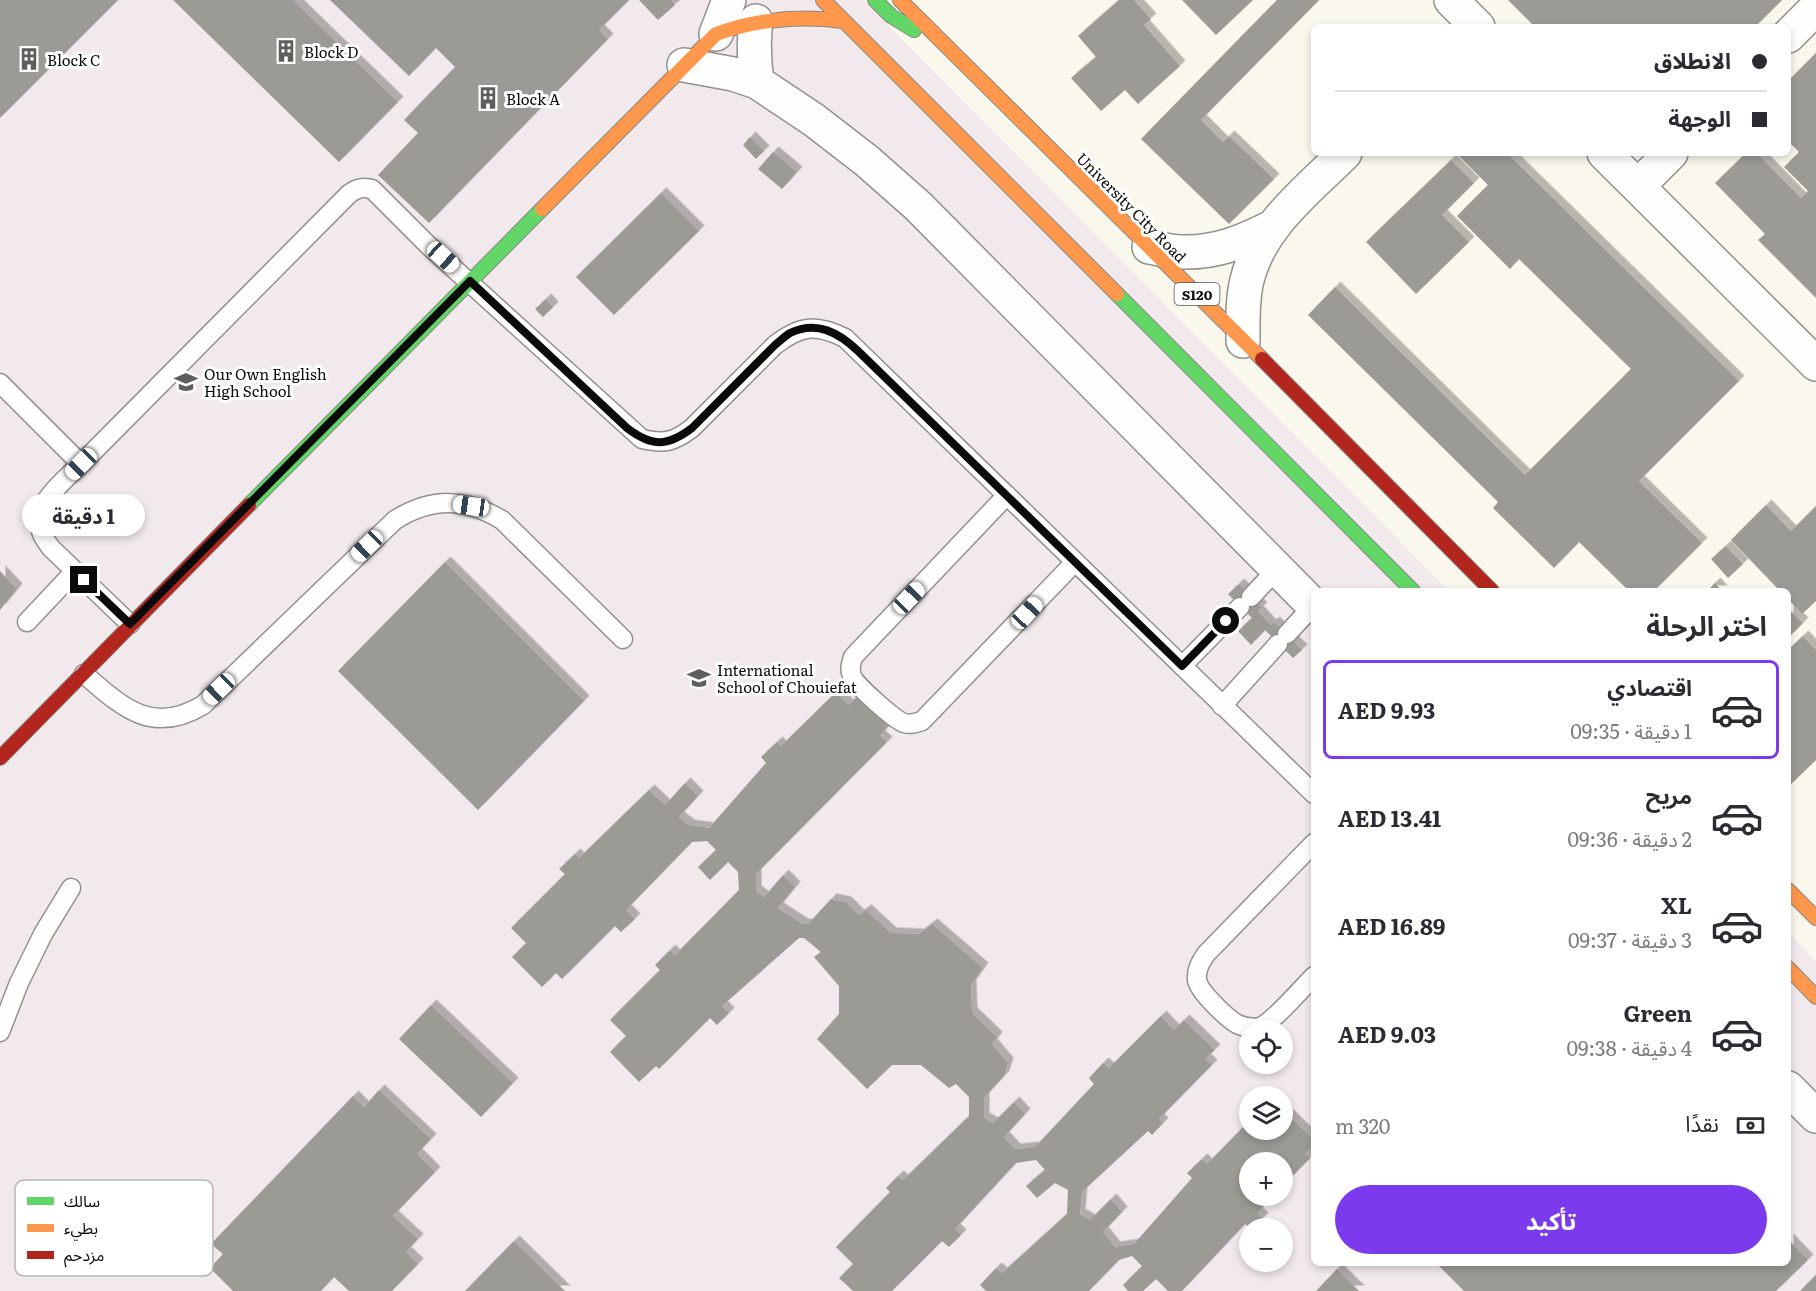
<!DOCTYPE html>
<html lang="ar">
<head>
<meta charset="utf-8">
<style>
	body { margin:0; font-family:Literata,"Noto Sans Arabic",serif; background:#f7f7f7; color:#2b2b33; direction:rtl; height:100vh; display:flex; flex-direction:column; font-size:22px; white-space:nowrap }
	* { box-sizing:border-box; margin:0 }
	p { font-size:20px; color:#7c7c81 }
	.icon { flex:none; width:33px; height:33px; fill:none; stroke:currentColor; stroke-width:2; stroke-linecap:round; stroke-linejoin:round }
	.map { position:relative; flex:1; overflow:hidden; direction:ltr }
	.details { position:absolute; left:1311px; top:588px; width:480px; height:678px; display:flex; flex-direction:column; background:#fff; border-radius:9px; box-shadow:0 3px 9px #0003; direction:rtl }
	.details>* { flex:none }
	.hud { position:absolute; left:1311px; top:24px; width:480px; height:132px; border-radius:9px; box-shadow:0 3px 9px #0003; direction:rtl; display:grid; align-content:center; height:132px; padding:0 24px; background:#fff }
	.fabs { position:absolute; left:1239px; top:1020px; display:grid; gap:12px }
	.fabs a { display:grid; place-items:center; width:54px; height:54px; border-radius:50%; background:#fff; box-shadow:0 3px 9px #0003; font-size:30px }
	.end { position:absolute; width:27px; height:27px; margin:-14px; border:8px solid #0b0b0b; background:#fff; box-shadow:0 0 0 3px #fff }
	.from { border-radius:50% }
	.bubble { position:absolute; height:42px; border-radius:21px; background:#fff; box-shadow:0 3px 9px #0003; font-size:20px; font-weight:700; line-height:42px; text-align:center; direction:rtl }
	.car { position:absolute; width:18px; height:36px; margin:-18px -9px; border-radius:8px; box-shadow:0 0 4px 2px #0007; background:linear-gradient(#fff 24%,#345 0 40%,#fff 0 76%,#345 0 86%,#fff 0) }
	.hud b { display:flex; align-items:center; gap:21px; height:57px; font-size:22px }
	.hud b+b { border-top:2px solid #e1e1e2 }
	.hud i { width:15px; height:15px; background:#2b2b33 }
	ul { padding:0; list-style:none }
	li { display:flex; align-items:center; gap:18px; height:99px; margin:0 12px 9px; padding:0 12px; border:3px solid transparent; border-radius:9px }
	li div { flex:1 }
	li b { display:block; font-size:22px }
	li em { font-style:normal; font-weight:700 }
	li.selected { border-color:#7c3aed }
	li>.icon { width:54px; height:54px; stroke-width:1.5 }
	h2 { padding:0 24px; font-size:27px; line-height:72px }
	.pay { display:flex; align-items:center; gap:15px; height:66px; padding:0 24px; font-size:22px }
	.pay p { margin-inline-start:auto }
	.action { display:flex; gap:12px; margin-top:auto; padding:12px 24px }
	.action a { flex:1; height:69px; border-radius:36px; background:#7c3aed; color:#fff; font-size:24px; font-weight:700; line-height:69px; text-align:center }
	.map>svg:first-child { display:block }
</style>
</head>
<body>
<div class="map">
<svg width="1816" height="1291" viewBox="0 0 1816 1291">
	<defs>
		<filter id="shadow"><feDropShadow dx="5.5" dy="-5.5" stdDeviation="0" flood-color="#0004"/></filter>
	</defs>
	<rect width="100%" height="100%" fill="#faf7ed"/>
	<path fill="#f1e9eb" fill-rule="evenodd" d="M0,0H863L1449,591H1314V1263H1788V932L1816,961V1291H0ZM1250,1030H1282V1064H1250ZM1250,1096H1282V1130H1250ZM1250,1162H1282V1196H1250ZM1250,1228H1282V1262H1250Z"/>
	<path fill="#9c9a94" filter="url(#shadow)" d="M0,0H118L0,118Z
		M173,0H293L398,102L339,162Z
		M330,0H629L599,30L608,39L429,223L378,175L418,133L404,120L455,67L436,48L409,76Z
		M639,0H671L675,5L658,20Z
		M1119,0H1134L1151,19L1144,25L1180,66L1138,104L1125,90L1101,111L1071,78L1096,57L1078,36Z
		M1182,0H1253L1216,35Z
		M1277,0H1319L1201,120L1223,142L1229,136L1274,179L1229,224L1141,139Z
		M1508,0H1782L1755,27H1535Z
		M1816,53V298L1758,240L1765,234L1715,183L1746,153H1757L1801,198L1808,191L1784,167L1799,152L1788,141V81Z
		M750,137L764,151L756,159L743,145Z
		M773,152L797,172L782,189L758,169Z
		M1456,153H1507L1739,381L1639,481L1702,543L1654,591H1629L1579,542L1554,568L1493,508L1498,502L1308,315L1335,287L1525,475L1631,369L1519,259L1510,269L1457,216L1488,185Z
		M1451,160L1474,183L1442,215L1469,242L1416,294L1366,242Z
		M661,193L699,231L614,315L576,277Z
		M546,299L553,307L543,317L535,309Z
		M1766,505L1791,531L1816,506V601L1802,614L1788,599V591H1780L1731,540Z
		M1726,546L1743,564L1728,578L1711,559Z
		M445,562L584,701L478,810L338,671Z
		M0,571L17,589L0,610Z
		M1715,583L1722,591H1707Z
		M1239,584L1262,608L1258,611L1271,625L1274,622L1302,650L1293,658L1265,630L1251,645L1238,631L1252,618L1228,594Z
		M1788,608L1803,623L1788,638Z
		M1803,636L1816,650V760L1788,787V650Z
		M836,692L848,705L857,697L888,726L880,736L887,742L756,874V891L764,897L783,875L795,887L778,908L803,924H808L831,899L846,902L859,915L866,910L891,933L919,934L932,924L983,968L971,985L972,1013L997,1037L992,1044L1008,1063L1004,1076L984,1098V1118L993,1123L1014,1102L1025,1114L1004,1137L1015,1149L1035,1147L1094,1084L1089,1078L1103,1063L1109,1068L1161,1016L1174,1030L1184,1020L1215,1050L1205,1059L1212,1065L1159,1119L1163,1123L1152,1135L1148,1131L1082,1192L1080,1214L1090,1220L1111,1199L1122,1212L1103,1232L1115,1247L1134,1244L1192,1178L1187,1173L1202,1159L1207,1164L1250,1120V1130H1282L1284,1111L1314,1140V1145L1305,1154L1310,1158L1282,1187V1162H1250V1196H1274L1257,1213L1263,1218L1253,1228H1249L1245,1224L1182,1291H1168L1156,1279L1143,1291H1128L1123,1285L1142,1266L1132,1256L1119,1260L1089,1291H986L980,1285L996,1268L1002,1273L1067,1214L1068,1190L1055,1183L1037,1198L1026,1186L1045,1170L1036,1160L1016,1163L955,1229L961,1235L949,1247L942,1241L892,1291H853L839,1278L853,1264L836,1247L890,1192L886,1188L898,1176L903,1180L969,1116V1097L956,1084L949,1088L921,1065H892L867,1089L817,1039L839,1014V986L814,957L821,952L804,938H799L722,1006L729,1013L717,1025L710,1018L659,1069L656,1066L639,1082L610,1052L626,1036L610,1020L660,970L655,965L670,950L675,955L739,890L738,872L728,862L710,880L698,867L716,850L707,841L692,842L626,910L635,919L621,932L615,926L562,979L556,973L542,987L512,957L526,943L511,928L565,874L559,869L575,854L579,858L649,790L665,805L685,783L698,796L679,817L689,825L709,828L766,763L761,757L777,742L781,746Z
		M431,1005L513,1083L481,1117L399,1039Z
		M379,1090L431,1139L417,1154L435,1172L393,1216L418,1239L406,1252L418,1264L392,1291H349L334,1277L321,1291H233L210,1268L223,1254L211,1244L353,1096L364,1107Z
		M1788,1239L1808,1260L1776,1291H1464L1436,1263H1788Z
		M514,1241L565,1291H465Z
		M1337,1269L1359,1291H1316Z
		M1816,1275V1291H1800Z"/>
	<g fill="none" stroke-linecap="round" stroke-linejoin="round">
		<g stroke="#93918d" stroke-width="21">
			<path id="lane" d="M0,383L81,464
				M1007,495L853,657C851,664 849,669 852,676C855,685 895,720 904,723C911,725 916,723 922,721L1075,562
				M1251,597L1277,569
				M27,622L75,571
				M130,624L51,548C48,544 45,540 43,536C28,507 63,482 81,464L349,194C357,188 362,187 372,189L429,246L642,439C665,444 674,442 692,428L775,345C801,325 816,324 845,338L1314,794
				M1287,634L1313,606
				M1182,666L1240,607
				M84,674C122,707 152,736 203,705L395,520C432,497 465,498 502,520L623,639
				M1222,706L1278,644
				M1314,843L1206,954C1200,963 1196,970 1197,980C1199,992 1227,1018 1237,1024C1244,1027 1252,1029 1260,1027C1272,1023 1303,987 1314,976
				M0,1032L19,983L43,934L71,888"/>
		</g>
		<g stroke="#93918d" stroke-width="36">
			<path id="street" d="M1451,0L1478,27
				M756,21C753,42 754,61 757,82
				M716,34L729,0
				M1788,36L1816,8
				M684,65L733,74L757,82L814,120L867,161L918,206L1314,606
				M1604,153L1816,364
				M1638,186L1671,153
				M1149,247C1160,249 1171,252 1182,252C1216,253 1242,242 1272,227
				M1243,341C1243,321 1242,300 1247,280C1260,226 1307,191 1345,153
				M1788,1088L1816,1116"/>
		</g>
		<g stroke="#898883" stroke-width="16">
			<path id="fast" d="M875,0L891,16L914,30
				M1117,294L1413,591
				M249,505L542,209"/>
		</g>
		<g stroke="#898883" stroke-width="16">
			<path id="slow" d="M823,0L1117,294
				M900,0L1262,359
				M542,209L716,34C758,19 798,15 843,21
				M1788,890L1816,918
				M1788,968L1816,997"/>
		</g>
		<g stroke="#898883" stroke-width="16">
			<path id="jam" d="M1262,359L1492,591
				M0,758L249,505"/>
		</g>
		<use href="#lane" stroke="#fefefc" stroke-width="18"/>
		<use href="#street" stroke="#fefefc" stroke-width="33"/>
		<use href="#fast" stroke="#63d668" stroke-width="14"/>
		<use href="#slow" stroke="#ff974d" stroke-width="14"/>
		<use href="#jam" stroke="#b3261e" stroke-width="14"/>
	</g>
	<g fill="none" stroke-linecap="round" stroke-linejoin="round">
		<path stroke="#0b0b0b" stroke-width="8" d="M84,580L130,624L470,281L627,428C652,447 667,447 692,428L775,345C780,341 785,336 790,333C817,320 839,333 858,351L1182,666L1226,621"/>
	</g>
	<defs>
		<g id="building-bare" transform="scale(1.8)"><path d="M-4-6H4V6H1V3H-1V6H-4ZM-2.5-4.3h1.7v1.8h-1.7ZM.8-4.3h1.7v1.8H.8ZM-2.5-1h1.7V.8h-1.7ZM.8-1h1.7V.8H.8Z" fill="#5f5e5a" stroke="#fff" stroke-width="2.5" paint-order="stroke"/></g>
		<g id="school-bare" transform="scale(1.8)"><path d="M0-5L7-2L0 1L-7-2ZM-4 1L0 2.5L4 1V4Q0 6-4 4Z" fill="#5f5e5a" stroke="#fff" stroke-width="2.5" paint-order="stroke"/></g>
	</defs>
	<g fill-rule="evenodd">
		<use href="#building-bare" x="286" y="51"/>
		<use href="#building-bare" x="29" y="59"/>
		<use href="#building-bare" x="488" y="98"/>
		<use href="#school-bare" x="186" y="382"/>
		<use href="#school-bare" x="699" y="678"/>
	</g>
	<g text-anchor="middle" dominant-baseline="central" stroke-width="6" stroke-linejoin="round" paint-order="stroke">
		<rect fill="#fff" stroke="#545454" stroke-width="1.5" x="1174.5" y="283" width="45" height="22" rx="4.5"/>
		<g font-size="14" font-weight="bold" fill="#0b0b0b">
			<text x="1197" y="294">S120</text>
		</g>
		<g font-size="15" fill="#0b0b0b" stroke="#fff" text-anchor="start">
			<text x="304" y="51">Block D</text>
			<text x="47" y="59">Block C</text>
			<text x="506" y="98">Block A</text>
			<text x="204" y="373">Our Own English<tspan x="204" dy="17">High School</tspan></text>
			<text x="717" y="669">International<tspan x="717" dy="17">School of Chouiefat</tspan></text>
		</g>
		<g font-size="15" fill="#0b0b0b" stroke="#fff">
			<text transform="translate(1132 207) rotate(45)">University City Road</text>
		</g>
	</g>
	<rect x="15" y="1180" width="198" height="96" rx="9" fill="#fff" stroke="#b6b6b6" stroke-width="1.5"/>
	<rect x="27" y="1197" width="27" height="8" fill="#63d668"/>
	<rect x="27" y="1224" width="27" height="8" fill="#ff974d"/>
	<rect x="27" y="1251" width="27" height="8" fill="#b3261e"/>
	<g font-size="16" fill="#0b0b0b">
		<text x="64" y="1207">سالك</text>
		<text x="64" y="1234">بطيء</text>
		<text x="64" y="1261">مزدحم</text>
	</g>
</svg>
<div class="fabs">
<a><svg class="icon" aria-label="locate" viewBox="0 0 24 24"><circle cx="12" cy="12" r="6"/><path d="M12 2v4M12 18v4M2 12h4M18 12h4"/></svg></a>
<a><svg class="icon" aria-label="layers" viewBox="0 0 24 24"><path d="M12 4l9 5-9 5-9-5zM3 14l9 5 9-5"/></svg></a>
<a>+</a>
<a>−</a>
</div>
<i class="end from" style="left:1226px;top:621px"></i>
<i class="end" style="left:84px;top:580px"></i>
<div class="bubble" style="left:22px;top:494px;width:123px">1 دقيقة</div>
<i class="car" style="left:443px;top:257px;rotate:132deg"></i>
<i class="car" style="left:81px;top:464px;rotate:225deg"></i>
<i class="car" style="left:471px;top:506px;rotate:278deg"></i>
<i class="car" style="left:367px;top:546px;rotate:226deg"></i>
<i class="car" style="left:909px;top:598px;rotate:44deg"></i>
<i class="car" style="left:1027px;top:613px;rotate:43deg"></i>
<i class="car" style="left:219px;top:689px;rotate:226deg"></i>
<div class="hud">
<b><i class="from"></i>الانطلاق</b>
<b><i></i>الوجهة</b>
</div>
<section class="details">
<h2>اختر الرحلة</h2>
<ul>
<li class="selected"><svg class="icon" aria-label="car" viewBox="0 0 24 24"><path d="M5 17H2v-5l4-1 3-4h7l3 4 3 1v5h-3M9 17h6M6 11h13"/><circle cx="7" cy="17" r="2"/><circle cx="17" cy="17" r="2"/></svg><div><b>اقتصادي</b><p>1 دقيقة · 09:35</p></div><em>AED 9.93</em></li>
<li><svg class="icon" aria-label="car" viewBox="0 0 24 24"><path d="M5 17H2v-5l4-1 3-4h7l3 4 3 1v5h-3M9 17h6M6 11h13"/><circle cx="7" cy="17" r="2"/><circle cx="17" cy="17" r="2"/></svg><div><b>مريح</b><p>2 دقيقة · 09:36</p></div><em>AED 13.41</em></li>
<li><svg class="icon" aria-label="car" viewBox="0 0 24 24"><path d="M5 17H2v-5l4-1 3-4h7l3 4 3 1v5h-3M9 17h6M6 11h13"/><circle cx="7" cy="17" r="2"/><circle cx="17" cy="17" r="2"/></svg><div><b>XL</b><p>3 دقيقة · 09:37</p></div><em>AED 16.89</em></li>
<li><svg class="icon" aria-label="car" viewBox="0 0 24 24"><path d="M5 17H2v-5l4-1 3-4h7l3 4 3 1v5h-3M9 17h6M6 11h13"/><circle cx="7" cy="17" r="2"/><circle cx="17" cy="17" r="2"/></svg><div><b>Green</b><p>4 دقيقة · 09:38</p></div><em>AED 9.03</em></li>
</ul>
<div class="pay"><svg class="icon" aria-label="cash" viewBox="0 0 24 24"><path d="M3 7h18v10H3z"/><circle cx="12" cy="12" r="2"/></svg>نقدًا<p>320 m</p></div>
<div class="action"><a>تأكيد</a></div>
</section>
</div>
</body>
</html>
